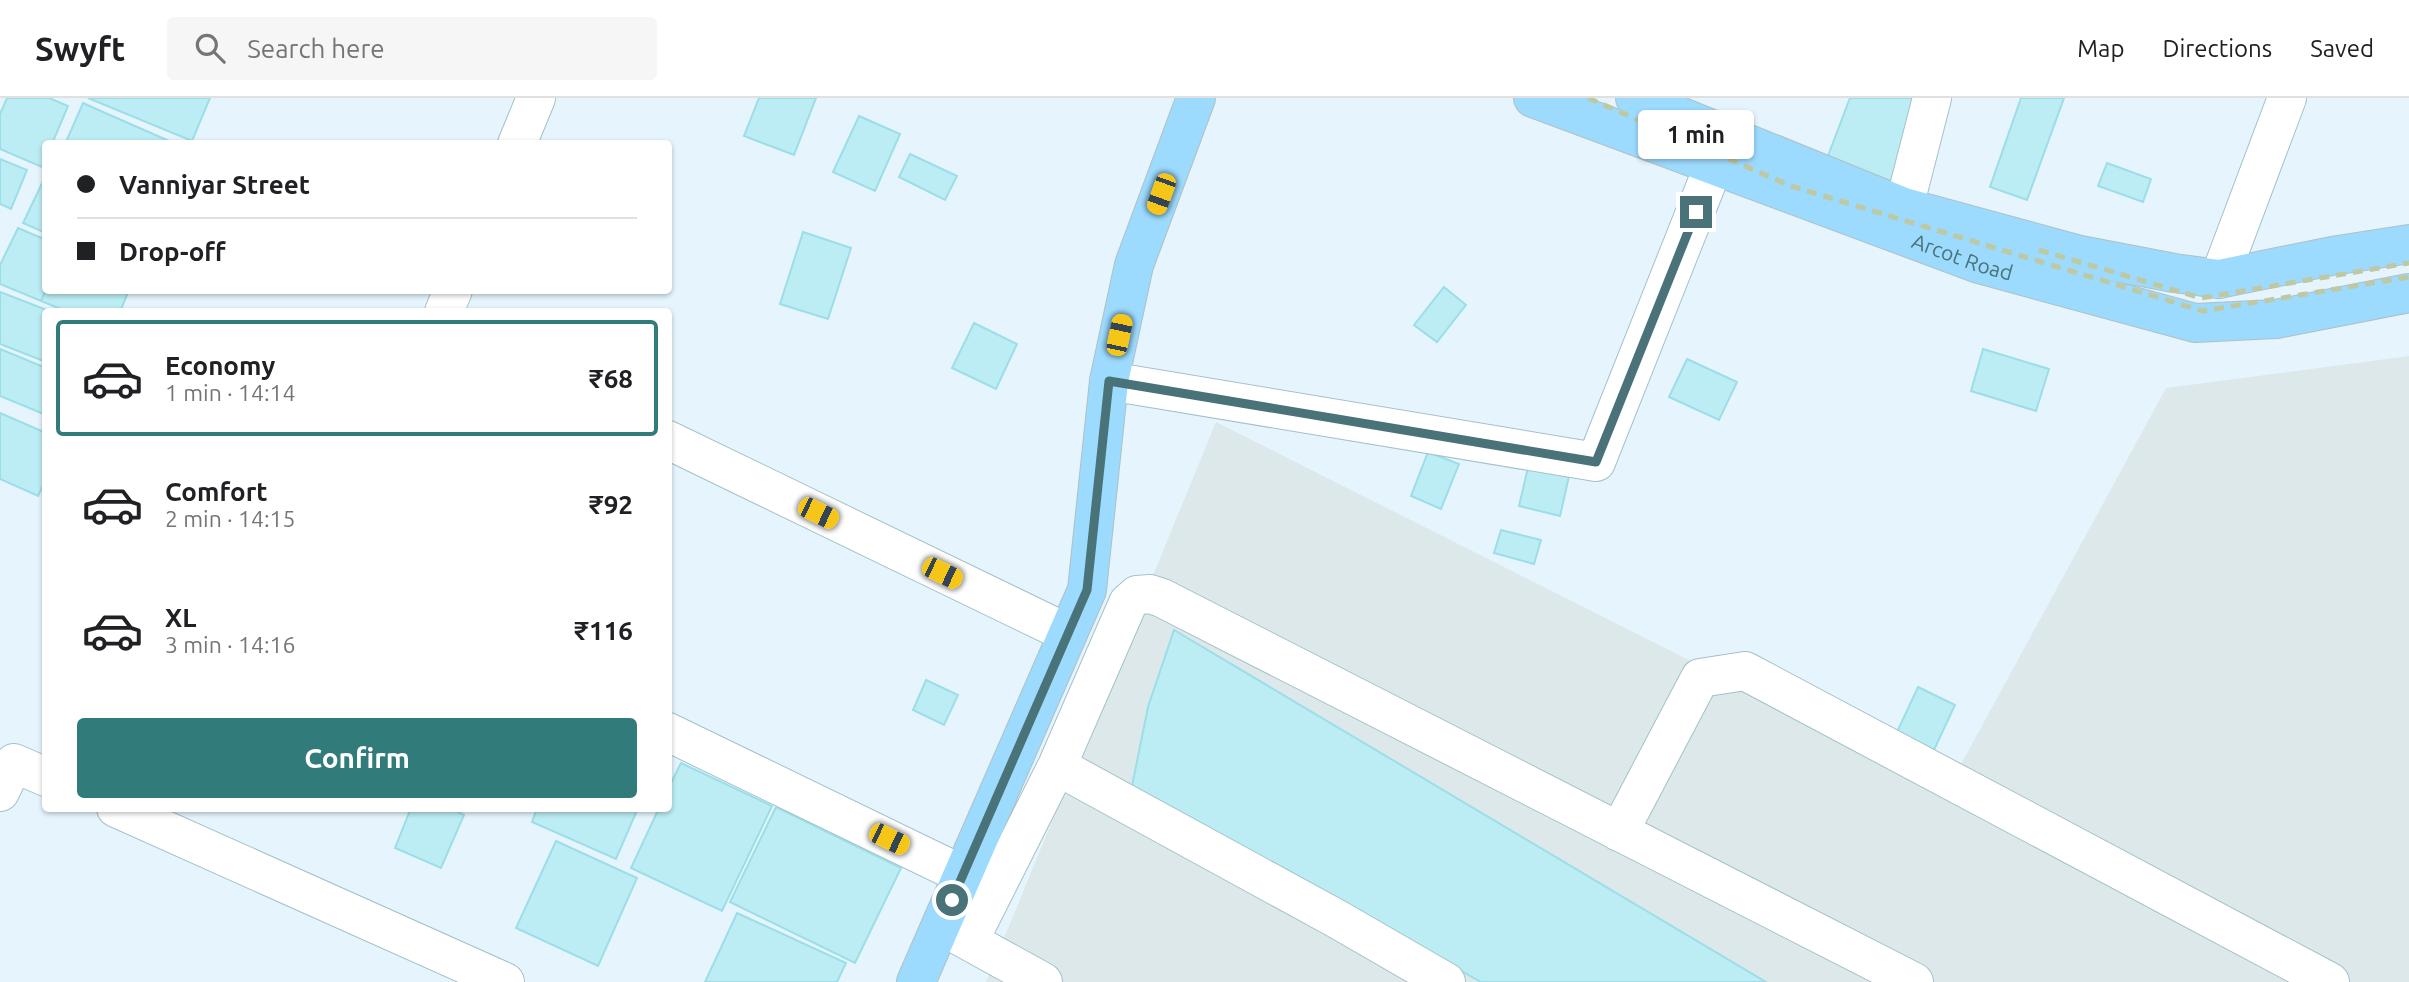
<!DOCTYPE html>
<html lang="en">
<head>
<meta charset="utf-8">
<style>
	body { margin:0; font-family:Ubuntu,sans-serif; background:#f6f6f6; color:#202124; height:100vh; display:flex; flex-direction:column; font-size:26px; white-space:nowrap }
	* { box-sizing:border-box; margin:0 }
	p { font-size:23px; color:#757577 }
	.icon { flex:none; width:38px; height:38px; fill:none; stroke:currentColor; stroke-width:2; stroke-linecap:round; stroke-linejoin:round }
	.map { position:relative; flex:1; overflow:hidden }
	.sheet { position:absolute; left:42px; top:210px; width:630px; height:504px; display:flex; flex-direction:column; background:#fff; border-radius:7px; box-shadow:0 2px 5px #0004 }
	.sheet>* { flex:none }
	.guide { position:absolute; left:42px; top:42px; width:630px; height:154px; border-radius:7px; box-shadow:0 2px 5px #0004; display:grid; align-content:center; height:154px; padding:0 35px; background:#fff }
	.end { position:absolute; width:32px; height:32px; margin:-16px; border:9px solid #497378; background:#fff; box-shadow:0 0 0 4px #fff }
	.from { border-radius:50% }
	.bubble { position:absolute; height:49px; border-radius:7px; background:#fff; box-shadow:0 2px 5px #0004; font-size:23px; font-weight:700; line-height:49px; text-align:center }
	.car { position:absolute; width:21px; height:42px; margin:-21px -10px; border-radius:9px; box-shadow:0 0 5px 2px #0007; background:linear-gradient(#f5c518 24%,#345 0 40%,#f5c518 0 76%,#345 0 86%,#f5c518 0) }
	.guide b { display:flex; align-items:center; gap:24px; height:66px; font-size:26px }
	.guide b+b { border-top:2px solid #e0e0e0 }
	.guide i { width:18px; height:18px; background:#202124 }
	ul { padding:12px 0 0; list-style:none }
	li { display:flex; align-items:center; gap:21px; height:116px; margin:0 14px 10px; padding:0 21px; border:4px solid transparent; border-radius:7px }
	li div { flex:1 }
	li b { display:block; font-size:26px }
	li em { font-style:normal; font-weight:700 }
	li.active { border-color:#317c7b }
	li>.icon { width:63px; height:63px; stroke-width:1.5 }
	.cta { display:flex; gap:14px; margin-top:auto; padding:14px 35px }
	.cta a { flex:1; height:80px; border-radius:7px; background:#317c7b; color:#fff; font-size:28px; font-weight:700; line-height:80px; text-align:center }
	header { display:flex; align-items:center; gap:42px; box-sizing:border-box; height:98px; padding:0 35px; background:#fff; border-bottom:2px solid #e0e0e0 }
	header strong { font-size:33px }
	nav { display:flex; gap:38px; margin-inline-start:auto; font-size:24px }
	.search { width:490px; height:63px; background:#f6f6f6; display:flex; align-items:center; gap:18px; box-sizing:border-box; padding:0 24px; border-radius:7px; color:#757577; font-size:26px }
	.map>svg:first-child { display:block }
</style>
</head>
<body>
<header>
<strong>Swyft</strong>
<div class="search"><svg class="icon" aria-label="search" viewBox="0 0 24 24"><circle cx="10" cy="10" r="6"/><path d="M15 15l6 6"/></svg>Search here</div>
<nav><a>Map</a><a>Directions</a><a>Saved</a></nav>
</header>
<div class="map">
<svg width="2409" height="884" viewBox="0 0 2409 884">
	<rect width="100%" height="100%" fill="#e6f5fd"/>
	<path fill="#dde8eb" d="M2409,258V884H986L1216,324L1947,692L2166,290Z"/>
	<path fill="#bcecf4" stroke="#9cdee7" stroke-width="2" d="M7,0H49L68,8L52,46H46V62L42,69L0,51V16Z
		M88,0H210L192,43Z
		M759,0H816L794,57L744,38Z
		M1850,0H1925L1888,96L1823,71Z
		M2021,0H2064L2027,102L1990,89Z
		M83,5L103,14L176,46H65Z
		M859,18L900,36L875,93L833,74Z
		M910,56L957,78L945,102L899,79Z
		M0,61L27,72L11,111L0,106Z
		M2107,65L2151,81L2143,104L2098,88Z
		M46,77V135L23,125Z
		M18,130L46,142V192L41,203L0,186V167Z
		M803,134L851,150L828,221L780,206Z
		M1444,189L1466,207L1437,244L1414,227Z
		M46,192H129L120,214H68L41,203Z
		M0,194L52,214H46V264L0,246Z
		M974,225L1017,246L996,291L952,270Z
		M0,251L46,270V317L0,298Z
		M1983,251L2049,271L2036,313L1971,293Z
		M1687,261L1737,284L1719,322L1669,299Z
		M0,315L46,335V381L38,398L0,381Z
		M1428,354L1459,366L1441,411L1411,398Z
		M1529,365L1570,374L1560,418L1519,408Z
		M1501,432L1541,442L1534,466L1494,455Z
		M1174,532L1766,884H1481L1132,688L1148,609Z
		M926,582L958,597L944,627L913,612Z
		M1918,589L1955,607L1934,652L1897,634Z
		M681,665L772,708L722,813L631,770L659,710H668V691Z
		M776,709L901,770L855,865L730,804Z
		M411,710H450L464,717L441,770L395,750Z
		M537,710H638L616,761L532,724Z
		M556,743L637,780L598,868L516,830Z
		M737,815L846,865L837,884H705Z"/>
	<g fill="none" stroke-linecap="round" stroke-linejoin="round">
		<g stroke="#a3c2c8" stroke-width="40">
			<path id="minor" d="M517,46L536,0
				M1904,109L1932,0
				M2219,181L2287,0
				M444,214L453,192
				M1109,283L1596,364L1714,67
				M668,342L1067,535
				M668,634L963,777
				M0,694L14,665L46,679
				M116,710L505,884
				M1619,734L1700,580L1745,573L2330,884
				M949,832L1043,884
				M969,843L1057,668
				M1446,884L1337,821L1057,668L1128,505L1137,497L1150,496L1162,500L1914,884"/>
		</g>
		<g stroke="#afc1c4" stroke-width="40">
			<g id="major">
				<path id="s1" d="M1533,0L1979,166L2195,225L2276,221L2409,195"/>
				<path d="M1635,0L1904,109L2080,157L2174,175L2219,181L2332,158L2409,146"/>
				<path d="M916,884L1087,492L1109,283L1134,167L1196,0"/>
			</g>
		</g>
		<use href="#minor" stroke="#fff" stroke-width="38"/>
		<use href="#major" stroke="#9cdafe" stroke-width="38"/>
		<path stroke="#bec8a3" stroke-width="5" stroke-dasharray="10 7" stroke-linecap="butt" d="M1588,0L1791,88L2203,213L2409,179
			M2039,152L2201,200L2409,165"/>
	</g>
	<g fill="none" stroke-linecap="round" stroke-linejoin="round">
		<path stroke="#497378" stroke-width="9" d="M952,802L1087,492L1109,283L1596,364L1696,114"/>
	</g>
	<g text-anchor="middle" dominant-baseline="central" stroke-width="5" stroke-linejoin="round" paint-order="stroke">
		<g font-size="21" fill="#497378" stroke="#edf9ff">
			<text stroke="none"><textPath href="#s1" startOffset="458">Arcot Road</textPath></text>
		</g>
	</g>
</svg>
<i class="end from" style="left:952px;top:802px"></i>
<i class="end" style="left:1696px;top:114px"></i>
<div class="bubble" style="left:1638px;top:12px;width:116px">1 min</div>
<i class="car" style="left:1161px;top:96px;rotate:200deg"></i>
<i class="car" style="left:1119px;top:237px;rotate:12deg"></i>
<i class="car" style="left:818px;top:415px;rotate:116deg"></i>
<i class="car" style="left:942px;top:475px;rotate:116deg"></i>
<i class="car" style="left:889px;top:741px;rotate:116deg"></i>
<div class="guide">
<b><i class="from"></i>Vanniyar Street</b>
<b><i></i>Drop-off</b>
</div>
<section class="sheet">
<ul>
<li class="active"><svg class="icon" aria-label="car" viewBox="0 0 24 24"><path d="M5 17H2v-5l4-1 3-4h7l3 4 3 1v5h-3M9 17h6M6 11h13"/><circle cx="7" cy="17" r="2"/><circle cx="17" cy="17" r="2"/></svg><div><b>Economy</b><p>1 min · 14:14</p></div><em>₹68</em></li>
<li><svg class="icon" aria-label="car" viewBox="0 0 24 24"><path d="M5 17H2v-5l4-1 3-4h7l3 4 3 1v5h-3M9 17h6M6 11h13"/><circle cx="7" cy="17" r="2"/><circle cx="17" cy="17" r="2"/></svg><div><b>Comfort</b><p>2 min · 14:15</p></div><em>₹92</em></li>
<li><svg class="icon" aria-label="car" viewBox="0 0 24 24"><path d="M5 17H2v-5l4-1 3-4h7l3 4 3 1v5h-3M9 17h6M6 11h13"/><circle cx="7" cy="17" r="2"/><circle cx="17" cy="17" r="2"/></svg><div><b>XL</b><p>3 min · 14:16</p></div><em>₹116</em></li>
</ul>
<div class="cta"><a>Confirm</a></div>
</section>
</div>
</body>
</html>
